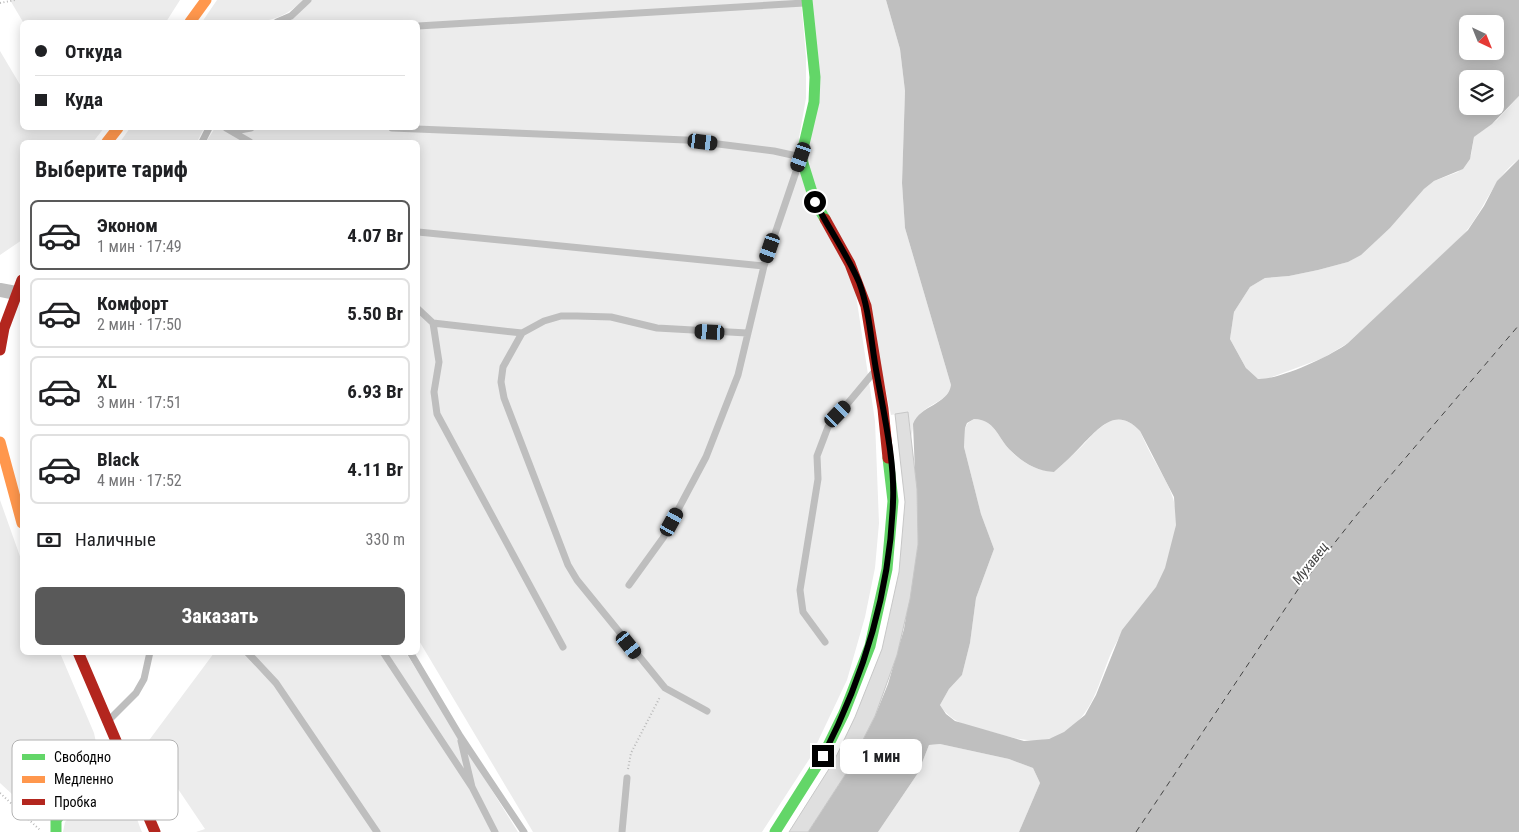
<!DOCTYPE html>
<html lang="ru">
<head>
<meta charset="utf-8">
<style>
	body { margin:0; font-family:"Roboto Condensed",sans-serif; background:#f2f2f2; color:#202124; height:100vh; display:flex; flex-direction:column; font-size:19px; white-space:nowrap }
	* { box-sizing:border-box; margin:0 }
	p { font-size:16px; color:#757577 }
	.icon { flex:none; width:28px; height:28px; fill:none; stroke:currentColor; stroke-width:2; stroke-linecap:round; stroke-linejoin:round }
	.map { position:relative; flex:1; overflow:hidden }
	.details { position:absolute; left:20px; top:140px; width:400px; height:515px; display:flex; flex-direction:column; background:#fff; border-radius:8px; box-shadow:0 2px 12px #0003 }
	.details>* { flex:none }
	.top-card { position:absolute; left:20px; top:20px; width:400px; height:110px; border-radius:8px; box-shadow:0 2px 12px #0003; display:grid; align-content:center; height:110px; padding:0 15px; background:#fff }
	.needle { width:32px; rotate:137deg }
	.controls { position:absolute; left:1459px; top:15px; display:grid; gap:10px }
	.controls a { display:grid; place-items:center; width:45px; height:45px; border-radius:8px; background:#fff; box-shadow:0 2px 12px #0003; font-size:25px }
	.end { position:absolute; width:22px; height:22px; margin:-11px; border:6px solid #000; background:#fff; box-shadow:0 0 0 2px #fff }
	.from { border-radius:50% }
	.bubble { position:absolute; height:35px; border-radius:8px; background:#fff; box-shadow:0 2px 12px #0003; font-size:16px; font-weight:700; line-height:35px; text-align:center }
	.car { position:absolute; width:15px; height:30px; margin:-15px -8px; border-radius:6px; box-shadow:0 0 4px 1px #0007; background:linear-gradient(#222 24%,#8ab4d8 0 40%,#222 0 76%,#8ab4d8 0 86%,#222 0) }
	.top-card b { display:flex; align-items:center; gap:18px; height:48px; font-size:19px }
	.top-card b+b { border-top:1px solid #e0e0e0 }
	.top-card i { width:12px; height:12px; background:#202124 }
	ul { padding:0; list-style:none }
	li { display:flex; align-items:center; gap:15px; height:70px; margin:0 10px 8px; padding:0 5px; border:2px solid #e0e0e0; border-radius:8px }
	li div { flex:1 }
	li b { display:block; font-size:19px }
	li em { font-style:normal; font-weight:700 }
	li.on { border-color:#595959 }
	li>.icon { width:45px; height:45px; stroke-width:1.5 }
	h2 { padding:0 15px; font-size:22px; line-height:60px }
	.pay { display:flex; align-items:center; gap:12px; height:55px; padding:0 15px; font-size:19px }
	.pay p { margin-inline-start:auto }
	.button { display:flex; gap:10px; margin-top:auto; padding:10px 15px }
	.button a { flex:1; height:58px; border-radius:8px; background:#595959; color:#fff; font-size:20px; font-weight:700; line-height:58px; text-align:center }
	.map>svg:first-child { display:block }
</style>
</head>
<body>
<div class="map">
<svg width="1519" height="832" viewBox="0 0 1519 832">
	<rect width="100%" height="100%" fill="#fff"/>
	<path fill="#ececec" d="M10,0H180L166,22H23Z
		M217,0H303C275,30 239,22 202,22Z
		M312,0H801L806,57V98L799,138L854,282L875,421L879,523L875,568L865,617L847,680L810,758L762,832H533L418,639V142H206L215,128H418V22H285Z
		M812,0H886L900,49L905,91L902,183L905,228L951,385C947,409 913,399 912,439L908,412L891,415L872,325L810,178Z
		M0,51L22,88V128H104L93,142H22V240L0,255Z
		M1519,96V159C1491,179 1484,214 1460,238L1348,343L1323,358L1264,380L1258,379L1249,373L1230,339L1234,312L1250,287L1265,278L1289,276L1318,270L1348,262L1361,254L1390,228L1424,189L1434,181L1458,172L1471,155L1474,137L1497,120Z
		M130,128H204L197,142H120Z
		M974,419C995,420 997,436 1009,449C1021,462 1036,471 1054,472C1064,463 1074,454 1083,445C1100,427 1117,406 1140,431C1145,442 1150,454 1157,465C1168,485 1178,501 1176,525C1174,549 1164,580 1148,599C1136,614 1124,627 1115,645C1099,676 1097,711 1065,732C1041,747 1017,739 992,732C971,727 952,724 940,705L949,689L962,675L970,643L976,598L994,549L981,514L964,447L965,428L968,423Z
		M0,500L22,562V652L60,653L94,733C96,742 98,751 96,760C90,777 56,808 39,812L26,807L0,783Z
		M214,653H406L518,832H196L205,829L147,743Z
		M940,744L1009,759L1033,768L1040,783L1019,832H878L918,773L929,745Z
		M107,780C128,780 135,816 142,832H63L65,822Z"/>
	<path fill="#bfbfbf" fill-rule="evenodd" d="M886,0H1519V96L1492,124L1474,137L1470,159L1463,169L1434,181L1424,189L1390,228L1361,255L1348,262L1318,270L1289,276L1265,278L1250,287L1234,312L1230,339L1246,368L1258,379C1279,380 1331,356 1348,343L1468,230L1484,206L1497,181L1519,159V832H1019L1040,783L1033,768L1009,759L940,744L929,745L918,773L878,832H808L845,775L875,716L888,684L904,629L918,544L913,424C920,405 948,405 951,385L905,228L902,183L905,91L900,49ZM1468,24H1495V51H1468ZM1468,79H1495V106H1468ZM974,419C995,420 997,436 1009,449C1022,462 1036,471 1054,472C1064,463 1074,454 1083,444C1100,427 1117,406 1140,431L1174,497L1176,525L1165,568L1156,587L1122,630L1096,695L1085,715L1064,732L1049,739L1024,741L955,721L946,714L940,705L949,689L962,675L970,643L976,598L994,549L981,514L964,447L965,428L967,423Z"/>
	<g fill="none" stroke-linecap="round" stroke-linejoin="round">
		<path stroke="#444" stroke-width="1" stroke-dasharray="6 5" stroke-linecap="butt" d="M1136,832L1299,588L1355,517L1519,325"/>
	</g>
	<path fill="#dfdfdf" stroke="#c7c7c7" d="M908,412L917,489L918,544L910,599L897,655L875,716L845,775L808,832H789L834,761L855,717L882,649L899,572L905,502L895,414Z"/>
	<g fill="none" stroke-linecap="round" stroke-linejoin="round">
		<path stroke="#b9b9b9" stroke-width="2" stroke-dasharray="1 2.5" stroke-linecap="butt" d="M0,3L15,0
			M628,769L631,753L660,697
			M0,793L40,830"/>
		<path stroke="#bebebe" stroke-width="7" d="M277,22L291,16L308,0
			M418,26L804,3
			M226,128L250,142
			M392,128L686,140L774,151L801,157L764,266L738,375L706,457L663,538L629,585
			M234,131L251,128
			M202,142L209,128
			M418,232L764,266
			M418,309L433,323L522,333
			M433,323L439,362L434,392L437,414L563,647
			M825,642L803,612L800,590L818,479L817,456L828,427L874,372
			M247,652L276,683L377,832
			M383,652L472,787
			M410,652L460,736L524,832
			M707,711L665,688L577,580L568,565L504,398L501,382L503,367L522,333L544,321L561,316H577L611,317L657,328L747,333
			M110,719L136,693L144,679L150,652
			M461,741L472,787L495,832
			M622,832L627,778"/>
		<path stroke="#bebebe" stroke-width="14" d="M0,290L16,293"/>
		<path stroke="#63d668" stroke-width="11" d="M807,0L815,77L814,102L801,157L815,202L825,219
			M56,832V820L66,808L122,755
			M775,832L823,756L844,713L870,646L887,569L893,501L888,458"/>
		<path stroke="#ff974d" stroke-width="11" d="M190,22L206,0
			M107,142L118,128
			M0,442L22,523"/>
		<path stroke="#b3261e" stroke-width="11" d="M825,219L850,264L866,306L883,409L888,458
			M0,350L4,328L22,280
			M78,652L155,832"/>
	</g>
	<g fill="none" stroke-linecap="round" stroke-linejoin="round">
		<path stroke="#000" stroke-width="6" d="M815,202C829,229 847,254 859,282C870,311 871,344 877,375C884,415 895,462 893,502C890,592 864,676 823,756"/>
	</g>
	<g text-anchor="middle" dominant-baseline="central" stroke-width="4" stroke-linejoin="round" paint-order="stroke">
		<g font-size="14" font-style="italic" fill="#444" stroke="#fff">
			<text transform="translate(1310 563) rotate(-52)">Мухавец</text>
		</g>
	</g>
	<rect x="12" y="740" width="166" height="80" rx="8" fill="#fff" stroke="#b2b2b2" stroke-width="1"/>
	<rect x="22" y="754" width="23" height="6" fill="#63d668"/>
	<rect x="22" y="776" width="23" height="7" fill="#ff974d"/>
	<rect x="22" y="799" width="23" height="6" fill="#b3261e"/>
	<g font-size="14" fill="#000">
		<text x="54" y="762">Свободно</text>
		<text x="54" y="784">Медленно</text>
		<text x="54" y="807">Пробка</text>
	</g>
</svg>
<div class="controls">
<a><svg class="needle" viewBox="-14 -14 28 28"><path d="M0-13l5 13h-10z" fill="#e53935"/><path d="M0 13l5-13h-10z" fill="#757577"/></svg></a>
<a><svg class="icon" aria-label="layers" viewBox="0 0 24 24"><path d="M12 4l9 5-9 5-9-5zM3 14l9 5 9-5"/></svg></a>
</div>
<i class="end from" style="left:815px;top:202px"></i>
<i class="end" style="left:823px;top:756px"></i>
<div class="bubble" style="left:840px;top:739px;width:82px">1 мин</div>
<i class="car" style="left:703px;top:142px;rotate:97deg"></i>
<i class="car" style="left:801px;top:157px;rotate:199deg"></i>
<i class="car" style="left:770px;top:248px;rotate:199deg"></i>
<i class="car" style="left:710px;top:332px;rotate:273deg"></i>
<i class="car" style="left:838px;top:414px;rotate:44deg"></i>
<i class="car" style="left:672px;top:522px;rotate:29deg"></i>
<i class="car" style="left:629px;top:645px;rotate:141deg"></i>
<div class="top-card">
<b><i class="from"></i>Откуда</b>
<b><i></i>Куда</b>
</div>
<section class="details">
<h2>Выберите тариф</h2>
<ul>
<li class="on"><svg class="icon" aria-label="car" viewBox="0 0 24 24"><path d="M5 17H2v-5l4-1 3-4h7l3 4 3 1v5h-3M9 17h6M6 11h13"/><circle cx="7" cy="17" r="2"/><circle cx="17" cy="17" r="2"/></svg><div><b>Эконом</b><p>1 мин · 17:49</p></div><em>4.07 Br</em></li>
<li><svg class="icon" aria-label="car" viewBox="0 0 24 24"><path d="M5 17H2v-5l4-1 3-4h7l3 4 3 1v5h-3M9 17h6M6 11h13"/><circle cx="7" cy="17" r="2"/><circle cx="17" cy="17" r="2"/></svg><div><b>Комфорт</b><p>2 мин · 17:50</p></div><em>5.50 Br</em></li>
<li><svg class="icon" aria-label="car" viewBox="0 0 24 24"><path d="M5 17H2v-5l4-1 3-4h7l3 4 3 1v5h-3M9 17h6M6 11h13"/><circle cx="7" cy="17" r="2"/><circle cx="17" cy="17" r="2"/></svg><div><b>XL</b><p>3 мин · 17:51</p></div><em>6.93 Br</em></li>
<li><svg class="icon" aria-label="car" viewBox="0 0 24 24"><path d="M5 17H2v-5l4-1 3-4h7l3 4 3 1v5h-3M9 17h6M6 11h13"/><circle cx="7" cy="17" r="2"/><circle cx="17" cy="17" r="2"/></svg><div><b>Black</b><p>4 мин · 17:52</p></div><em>4.11 Br</em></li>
</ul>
<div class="pay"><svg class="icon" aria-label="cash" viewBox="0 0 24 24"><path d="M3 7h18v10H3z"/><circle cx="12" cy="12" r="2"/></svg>Наличные<p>330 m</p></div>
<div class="button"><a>Заказать</a></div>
</section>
</div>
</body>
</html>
